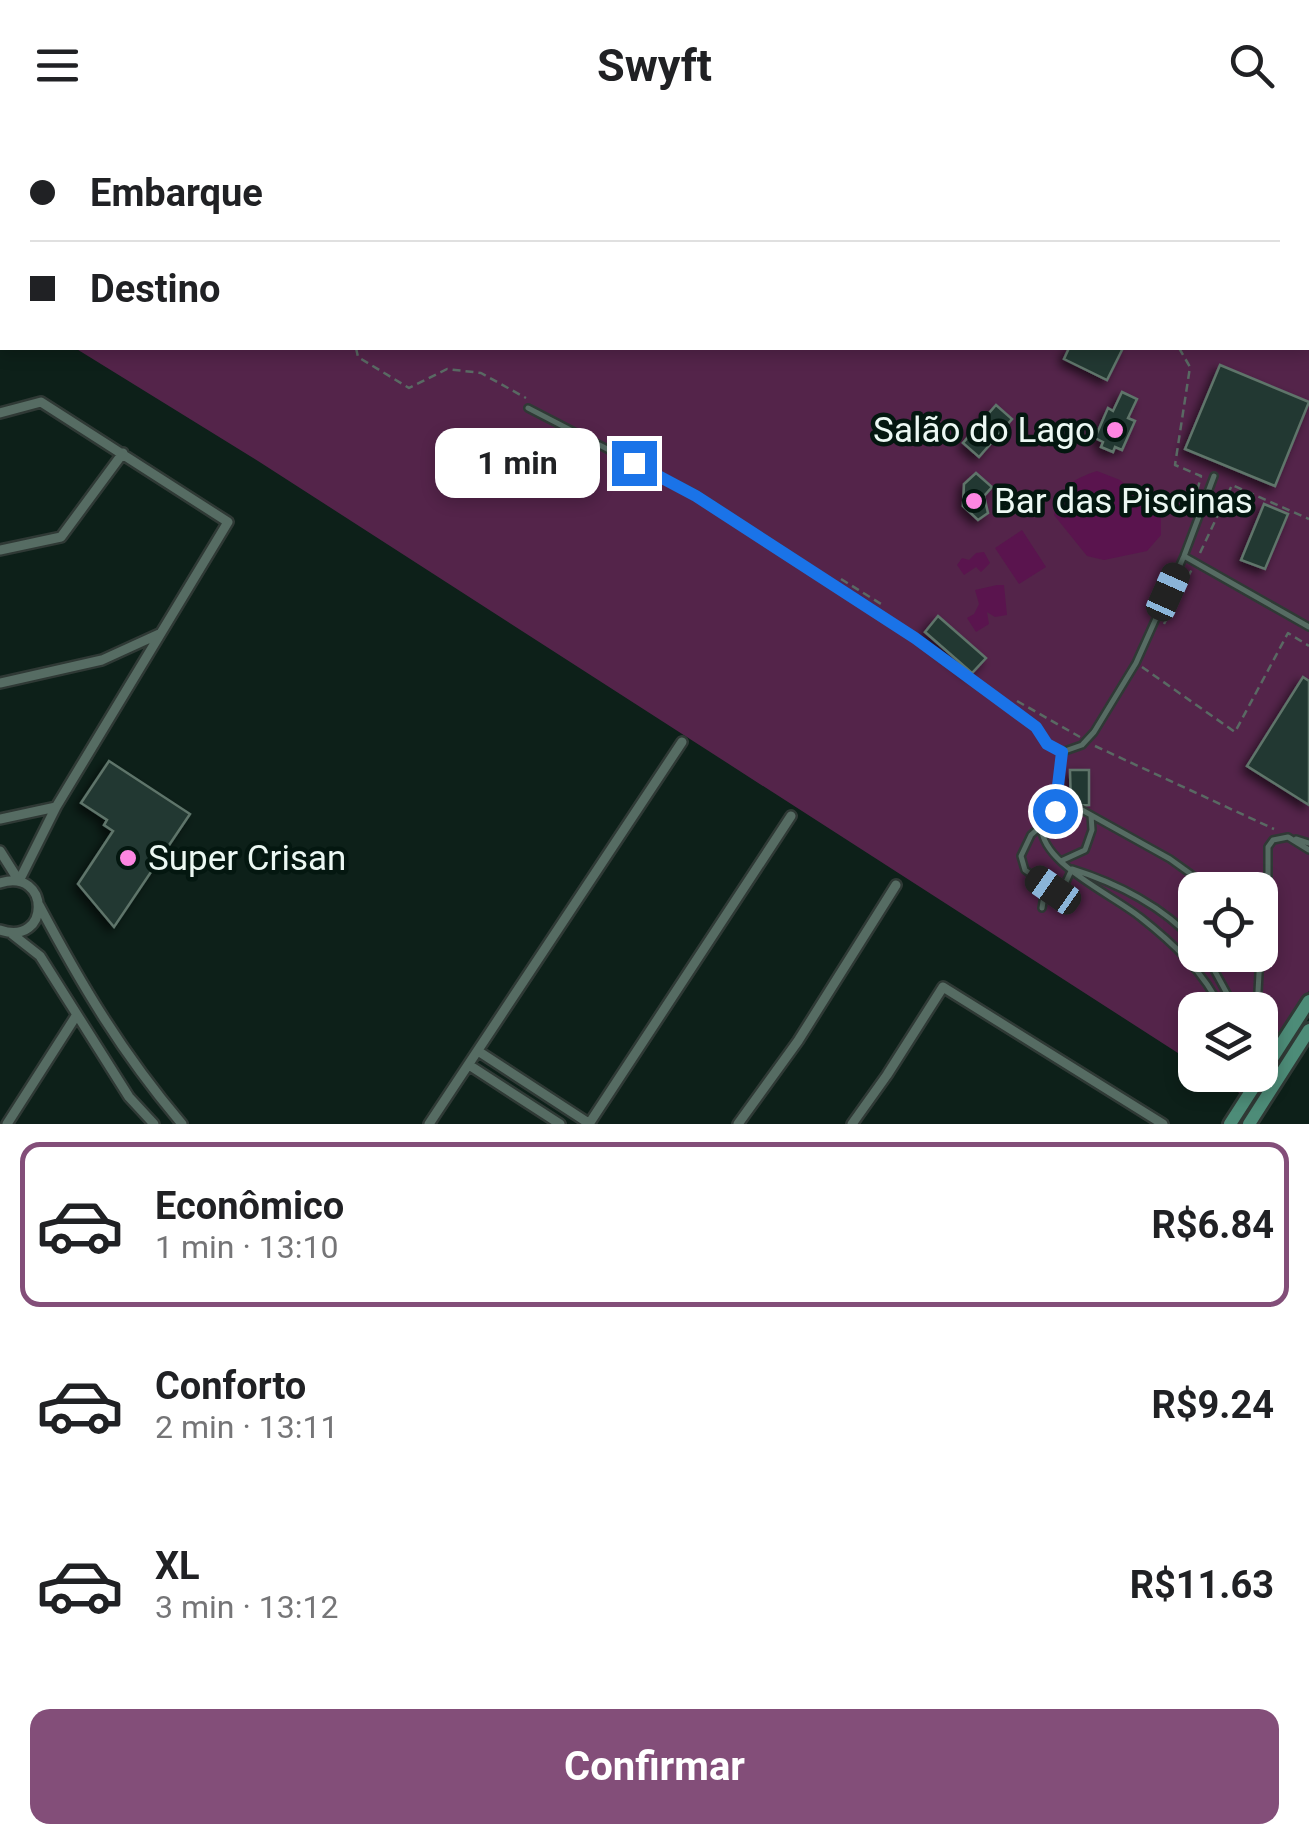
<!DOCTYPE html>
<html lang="pt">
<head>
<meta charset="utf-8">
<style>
	body { margin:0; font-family:Roboto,sans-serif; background:#f2f2f2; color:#202124; height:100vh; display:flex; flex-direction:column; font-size:38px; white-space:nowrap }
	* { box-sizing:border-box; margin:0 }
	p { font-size:32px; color:#757577 }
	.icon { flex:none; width:55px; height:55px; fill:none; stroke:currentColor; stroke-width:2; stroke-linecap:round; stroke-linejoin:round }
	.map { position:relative; height:994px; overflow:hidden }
	.side { display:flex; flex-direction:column; background:#fff; flex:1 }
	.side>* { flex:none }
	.guide { position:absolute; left:0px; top:0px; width:1310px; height:220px; box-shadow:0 5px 15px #0003; display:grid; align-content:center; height:220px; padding:0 30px; background:#fff }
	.tools { position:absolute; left:1178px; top:742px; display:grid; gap:20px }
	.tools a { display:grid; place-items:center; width:100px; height:100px; border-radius:20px; background:#fff; box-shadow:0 5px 15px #0003; font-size:50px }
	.end { position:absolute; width:45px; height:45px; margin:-22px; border:12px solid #1a73e8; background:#fff; box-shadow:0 0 0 5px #fff }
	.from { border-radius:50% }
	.bubble { position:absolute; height:70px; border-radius:20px; background:#fff; box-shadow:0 5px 15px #0003; font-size:32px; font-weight:700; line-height:70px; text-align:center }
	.car { position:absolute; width:30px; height:60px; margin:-30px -15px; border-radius:12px; box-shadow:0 0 8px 2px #0007; background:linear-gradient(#222 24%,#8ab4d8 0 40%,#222 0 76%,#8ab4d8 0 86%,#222 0) }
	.guide b { display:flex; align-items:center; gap:35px; height:95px; font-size:38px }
	.guide b+b { border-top:2px solid #e0e0e0 }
	.guide i { width:25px; height:25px; background:#202124 }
	ul { padding:18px 0 0; list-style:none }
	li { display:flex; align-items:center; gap:30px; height:165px; margin:0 20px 15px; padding:0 10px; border:5px solid transparent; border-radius:20px }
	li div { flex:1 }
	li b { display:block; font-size:38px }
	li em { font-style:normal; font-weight:700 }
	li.active { border-color:#834e79 }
	li>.icon { width:90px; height:90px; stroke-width:1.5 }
	.button { display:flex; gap:20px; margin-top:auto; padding:20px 30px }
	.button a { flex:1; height:115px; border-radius:20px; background:#834e79; color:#fff; font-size:40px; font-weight:700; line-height:115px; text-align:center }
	header { display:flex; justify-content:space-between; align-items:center; height:130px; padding:0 30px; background:#fff; font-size:45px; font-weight:700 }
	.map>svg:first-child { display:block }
</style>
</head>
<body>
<header><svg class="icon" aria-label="menu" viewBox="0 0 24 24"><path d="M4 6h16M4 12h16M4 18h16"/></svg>Swyft<svg class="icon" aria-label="search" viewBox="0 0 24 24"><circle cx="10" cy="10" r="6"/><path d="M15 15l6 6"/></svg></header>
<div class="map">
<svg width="1309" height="994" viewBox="0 0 1309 994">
	<defs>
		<filter id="shadow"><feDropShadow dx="-4.5" dy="4.5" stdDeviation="5" flood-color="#0009"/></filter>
	</defs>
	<rect width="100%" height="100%" fill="#0d2019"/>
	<path fill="#54244a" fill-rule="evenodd" d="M0,0H1309V861L1260,940V880H1195V934L258,331L75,218H1308V2H2L0,187ZM1195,760H1260V825H1195Z
		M1212,945H1257L1244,966Z"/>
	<path fill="#5a144e" d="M1097,341L1120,350L1161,384V405L1147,421L1104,430L1087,426L1054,385C1059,357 1071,350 1097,341Z
		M1022,400L1046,437L1019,454L995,418Z
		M984,422L990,433L981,442L976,437L964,445L957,435L962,428L969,430L976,423Z
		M997,455H1004L1007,485L995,487L987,482L989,494L976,502L967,488L974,484L979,474L975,460Z"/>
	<path fill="#243830" stroke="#5e746b" stroke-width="2.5" filter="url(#shadow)" d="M1069,218H1123L1107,250L1064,229Z
		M1220,235L1309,272L1275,356L1185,319Z
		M1122,262L1137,269L1128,288L1135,291L1122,320L1115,317L1113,322L1101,317L1103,312L1095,308L1108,278L1113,281Z
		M996,275L1012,289L979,327L963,313Z
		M976,343L992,357L984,366L988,383L978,390L963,376L964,354Z
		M1264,374L1288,384L1265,439L1241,430Z
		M938,486L986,528L972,543L925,502Z
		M1303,547L1309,551V675L1247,636Z
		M109,631L190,684L114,797L78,754L113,701L104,695L107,690L81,673Z
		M1070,640H1089V675L1071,676Z"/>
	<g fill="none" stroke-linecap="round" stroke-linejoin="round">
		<g stroke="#2f3935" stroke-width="10">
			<path id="service" d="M941,2V0
				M528,278L696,365L915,508L1036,597L1047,614L1062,622L1082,615L1094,602L1136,533L1184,426L1214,346
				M1184,426L1309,497
				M1055,681L1062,622
				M1042,695L1031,705L1021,726L1025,740L1053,760
				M1296,709L1309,713
				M1061,731L1085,720L1092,700L1091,685
				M1213,760L1170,729L1082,680L1068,677L1055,681L1042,702C1048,736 1112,765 1140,787C1173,813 1204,842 1222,880
				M1042,778L1044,766L1065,754L1072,739C1117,753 1164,777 1195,812
				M1260,795L1268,782V717L1273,710L1288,707L1309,720
				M1206,825L1236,880
				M1257,880L1260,825
				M1260,916L1269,931"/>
		</g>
		<g stroke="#2f3935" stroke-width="14">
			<path id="minor" d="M0,283L41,272L228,392L56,677L19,751
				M0,420L61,407L123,323
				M0,553L102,530L159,504
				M0,689L56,677
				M0,721L19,751
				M0,753C51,737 51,817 0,800
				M39,775C82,856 122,923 182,994
				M12,804L40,826L129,967L154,994
				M478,921L590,994
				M469,935L560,994
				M7,994L76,886
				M429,994L682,612
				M589,994L791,686
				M738,994L798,911L896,755
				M852,994L887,945L943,857L1163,994"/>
		</g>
		<g stroke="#2f3935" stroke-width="18">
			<path id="secondary" d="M1230,994L1309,871
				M1249,994L1309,900"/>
		</g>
		<path stroke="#596963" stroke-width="2.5" stroke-dasharray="8 5" stroke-linecap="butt" d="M866,0L870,2
			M485,2L490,0
			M356,218L358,227L409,258L447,239L481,243L526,268
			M1179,218L1190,237L1175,335L1201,346L1194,373
			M1200,423L1232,355L1309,389
			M841,449L881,474
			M1164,494L1192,439
			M1142,537L1235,602L1288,503L1309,516
			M1017,571L1080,607
			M1095,616L1274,699"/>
		<use href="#service" stroke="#566c63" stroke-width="5"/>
		<use href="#minor" stroke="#566c63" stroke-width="9"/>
		<use href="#secondary" stroke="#4d8c78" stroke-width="12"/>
	</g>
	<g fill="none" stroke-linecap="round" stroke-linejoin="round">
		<path stroke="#1a73e8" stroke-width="12" d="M634,333L696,366L915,508L1036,597L1047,614L1062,622L1055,681"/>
	</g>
	<g fill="#fd86e2" stroke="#041710" stroke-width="4">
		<circle cx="1115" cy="300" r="10"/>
		<circle cx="974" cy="371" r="10"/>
		<circle cx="128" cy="728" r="10"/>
	</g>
	<g text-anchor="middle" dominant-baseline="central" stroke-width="9" stroke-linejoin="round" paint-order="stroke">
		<g font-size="35" fill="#ecf8f3" stroke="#041710" text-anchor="start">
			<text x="1095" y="300" text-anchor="end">Salão do Lago</text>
			<text x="994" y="371">Bar das Piscinas</text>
			<text x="148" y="728">Super Crisan</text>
		</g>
	</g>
</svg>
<div class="tools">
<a><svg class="icon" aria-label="locate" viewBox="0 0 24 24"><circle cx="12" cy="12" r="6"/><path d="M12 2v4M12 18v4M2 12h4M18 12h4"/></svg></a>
<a><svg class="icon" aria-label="layers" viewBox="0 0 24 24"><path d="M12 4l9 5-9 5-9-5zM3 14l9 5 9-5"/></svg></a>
</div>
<i class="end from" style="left:1055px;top:681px"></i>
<i class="end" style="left:634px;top:333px"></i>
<div class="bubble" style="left:435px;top:298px;width:165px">1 min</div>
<i class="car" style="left:1168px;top:462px;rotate:24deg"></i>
<i class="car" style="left:1053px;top:760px;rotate:305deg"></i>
<div class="guide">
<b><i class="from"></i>Embarque</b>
<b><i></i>Destino</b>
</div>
</div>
<section class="side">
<ul>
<li class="active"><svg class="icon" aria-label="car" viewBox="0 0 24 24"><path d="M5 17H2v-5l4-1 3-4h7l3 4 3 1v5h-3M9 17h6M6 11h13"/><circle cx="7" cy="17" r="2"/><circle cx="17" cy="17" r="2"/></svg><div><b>Econômico</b><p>1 min · 13:10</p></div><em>R$6.84</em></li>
<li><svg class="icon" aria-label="car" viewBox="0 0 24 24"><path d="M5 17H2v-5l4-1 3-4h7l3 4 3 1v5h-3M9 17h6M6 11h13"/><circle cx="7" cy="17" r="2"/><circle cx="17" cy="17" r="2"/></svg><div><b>Conforto</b><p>2 min · 13:11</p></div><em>R$9.24</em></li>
<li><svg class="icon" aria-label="car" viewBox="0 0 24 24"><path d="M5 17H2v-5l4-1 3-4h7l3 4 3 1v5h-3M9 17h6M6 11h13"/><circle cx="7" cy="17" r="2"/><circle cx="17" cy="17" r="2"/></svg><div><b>XL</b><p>3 min · 13:12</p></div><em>R$11.63</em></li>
</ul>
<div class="button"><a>Confirmar</a></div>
</section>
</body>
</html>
